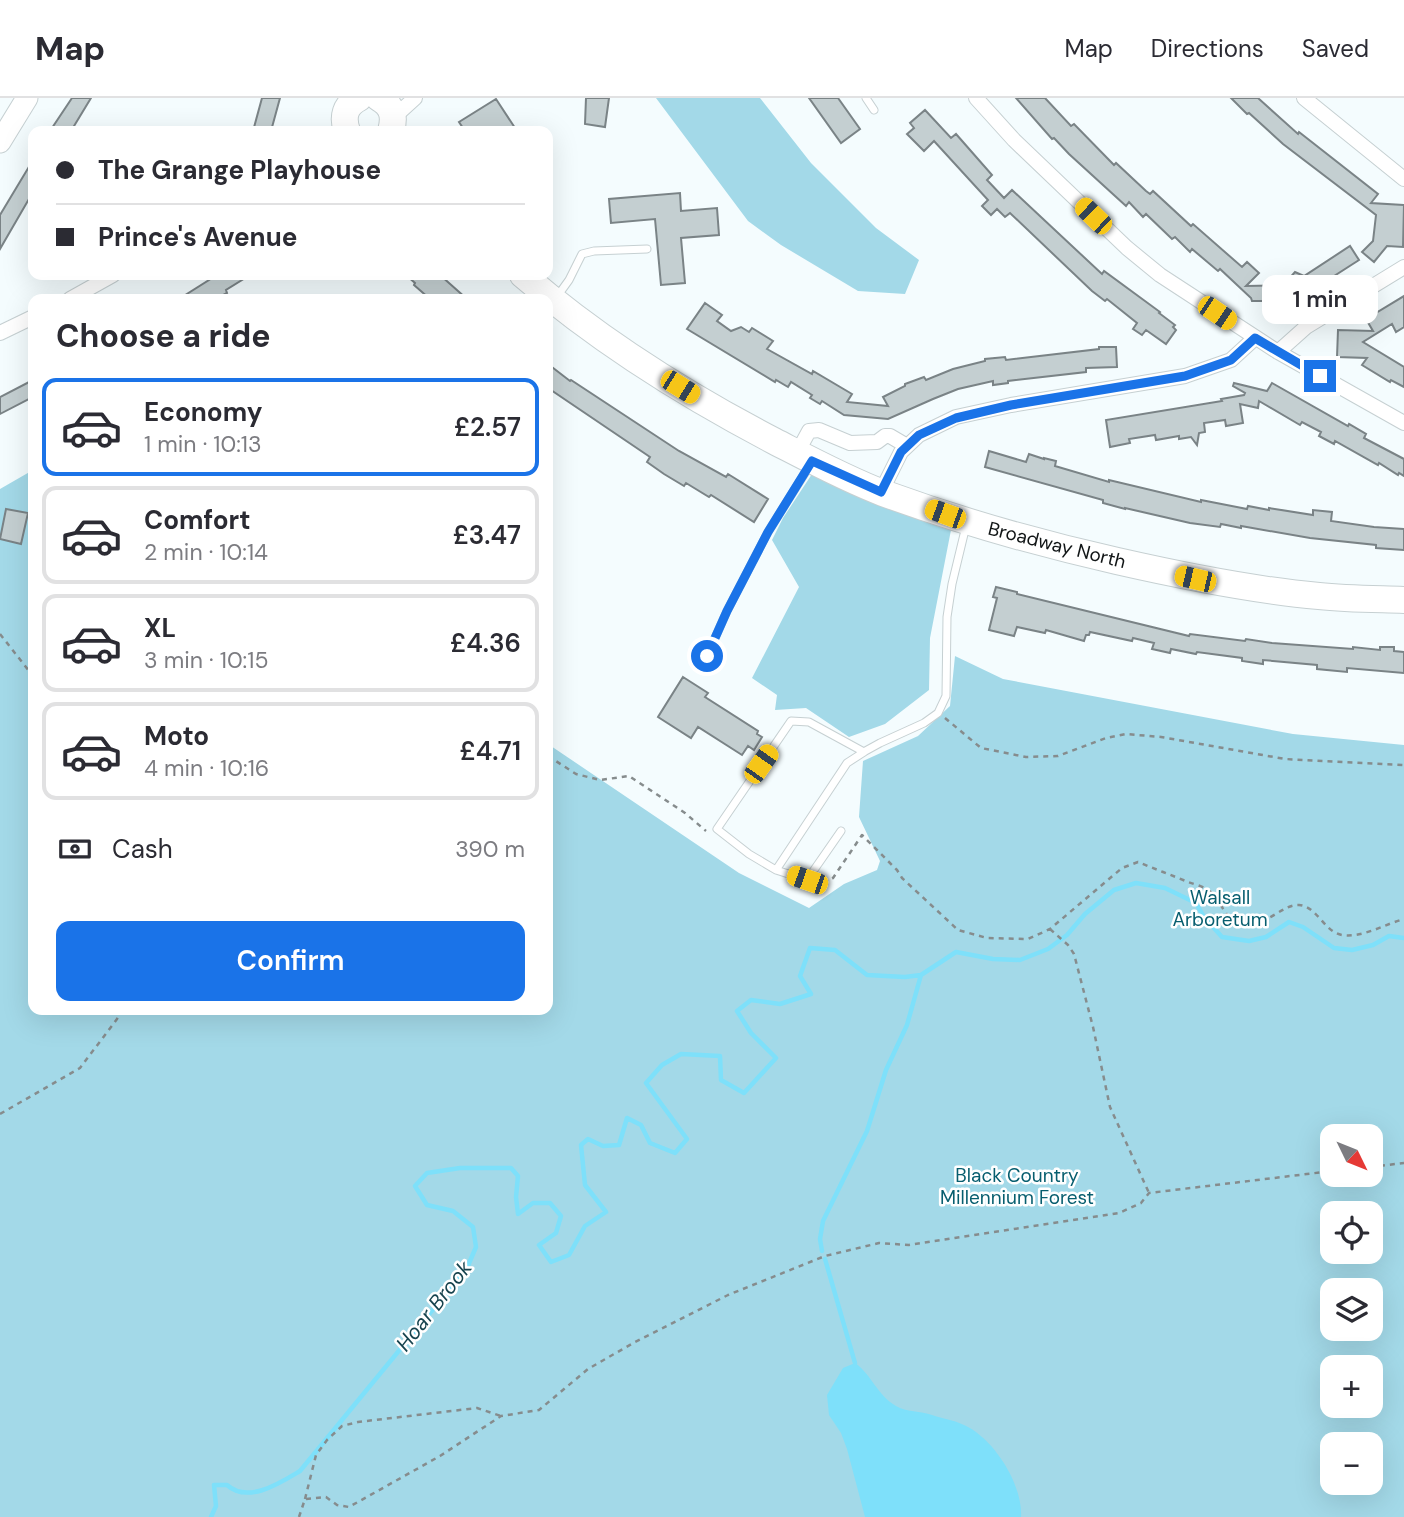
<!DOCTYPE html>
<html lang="en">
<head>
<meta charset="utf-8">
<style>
	body { margin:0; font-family:"DM Sans",sans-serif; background:#f7f7f7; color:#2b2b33; height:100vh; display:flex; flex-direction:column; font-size:26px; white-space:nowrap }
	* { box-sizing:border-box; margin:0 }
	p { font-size:23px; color:#7c7c81 }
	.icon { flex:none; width:38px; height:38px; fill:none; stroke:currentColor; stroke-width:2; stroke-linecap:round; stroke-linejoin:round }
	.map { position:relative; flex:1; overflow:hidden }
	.drawer { position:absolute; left:28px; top:196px; width:525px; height:721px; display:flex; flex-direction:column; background:#fff; border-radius:14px; box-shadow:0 7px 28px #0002 }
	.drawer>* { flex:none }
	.top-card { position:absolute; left:28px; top:28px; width:525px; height:154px; border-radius:14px; box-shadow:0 7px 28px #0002; display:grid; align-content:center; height:154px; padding:0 28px; background:#fff }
	.needle { width:46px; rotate:133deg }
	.tools { position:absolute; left:1320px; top:1026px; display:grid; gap:14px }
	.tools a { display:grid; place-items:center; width:63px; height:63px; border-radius:14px; background:#fff; box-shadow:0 7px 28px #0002; font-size:35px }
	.end { position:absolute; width:32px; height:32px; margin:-16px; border:9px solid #1a73e8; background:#fff; box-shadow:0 0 0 4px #fff }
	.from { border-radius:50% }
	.bubble { position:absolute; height:49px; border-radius:14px; background:#fff; box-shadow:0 7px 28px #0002; font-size:23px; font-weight:600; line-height:49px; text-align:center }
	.car { position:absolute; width:21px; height:42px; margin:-21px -10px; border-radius:9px; box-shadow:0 0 5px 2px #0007; background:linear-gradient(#f5c518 24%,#345 0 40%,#f5c518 0 76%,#345 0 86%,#f5c518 0) }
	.top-card b { display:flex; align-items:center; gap:24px; height:66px; font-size:26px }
	.top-card b+b { border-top:2px solid #e1e1e2 }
	.top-card i { width:18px; height:18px; background:#2b2b33 }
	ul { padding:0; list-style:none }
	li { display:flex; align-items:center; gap:21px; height:98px; margin:0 14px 10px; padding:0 14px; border:4px solid #e1e1e2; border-radius:14px }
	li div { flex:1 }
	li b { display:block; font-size:26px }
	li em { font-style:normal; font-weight:600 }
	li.on { border-color:#1a73e8 }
	li>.icon { width:63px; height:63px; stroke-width:1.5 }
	h2 { padding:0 28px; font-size:32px; line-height:84px }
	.pay { display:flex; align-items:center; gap:18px; height:77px; padding:0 28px; font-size:26px }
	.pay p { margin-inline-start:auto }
	.button { display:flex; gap:14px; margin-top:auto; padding:14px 28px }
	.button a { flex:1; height:80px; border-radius:14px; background:#1a73e8; color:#fff; font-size:28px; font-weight:600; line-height:80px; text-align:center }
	header { display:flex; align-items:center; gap:42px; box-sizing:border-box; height:98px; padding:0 35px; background:#fff; border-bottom:2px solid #e1e1e2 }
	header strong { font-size:33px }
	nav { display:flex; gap:38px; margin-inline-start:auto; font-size:24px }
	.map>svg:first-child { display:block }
</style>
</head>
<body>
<header>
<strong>Map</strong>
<nav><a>Map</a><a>Directions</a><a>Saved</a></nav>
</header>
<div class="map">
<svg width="1404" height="1419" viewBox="0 0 1404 1419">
	<rect width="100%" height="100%" fill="#f4fcfe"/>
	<path fill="#a3d9e8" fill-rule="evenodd" d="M656,0H760L811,65L876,130L919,162L905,196L858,193L781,147L748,123Z
		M33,372V912H548V646L739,775L809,810L844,786L877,772L880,763L859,719L863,663L918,638L950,608L955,558L1003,581L1293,636L1404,647V1419H0V391ZM1332,1038H1370V1076H1332ZM1332,1115H1370V1153H1332ZM1332,1192H1370V1230H1332ZM1332,1269H1370V1307H1332ZM1332,1346H1370V1384H1332Z
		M812,376L951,432L930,540L929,592L885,626L849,639L806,610L775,612L777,597L752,580L799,489L772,442L783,420Z"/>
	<path fill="#7ee0fa" d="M855,1265C872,1277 877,1297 896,1308C906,1314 921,1313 932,1317C944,1321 958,1323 968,1329C996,1344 1023,1388 1021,1419H865L847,1351L841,1335L829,1317L827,1297L843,1270Z"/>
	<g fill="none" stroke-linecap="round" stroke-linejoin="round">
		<path stroke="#7ee0fa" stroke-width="4.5" d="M822,1153L820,1141L823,1123L867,1033L886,972L907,927L921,877
			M825,1161L855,1265
			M211,1419L216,1408L214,1387H227C248,1406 280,1385 300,1373L467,1170L476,1149L473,1129L453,1113L427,1107L415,1088L427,1075L460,1070H511L518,1078L516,1099L518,1116L533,1105H550L561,1118L556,1135L539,1147L551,1164L569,1157L585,1128L606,1114L585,1087L581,1047L588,1041L603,1048L619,1047L627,1020L641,1027L650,1045L675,1055L687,1041L646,985L662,967L681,956L720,958L721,982L744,995L776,960L751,935L737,913L751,902L780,906L811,896L800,878L810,850L835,852L867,877L905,879L921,877L956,854L993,861L1020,862L1048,851L1067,837L1085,816L1114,792L1136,785L1165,790L1196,805L1204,819L1222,839L1249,843L1266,839L1289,824L1303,829L1334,850L1352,852L1373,847L1389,838L1404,840"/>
	</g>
	<path fill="#c4cfd1" stroke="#7a8386" stroke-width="2" d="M72,0H91L71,33H50Z
		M262,0H280L271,33H253Z
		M586,0H609L605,29L585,26Z
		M809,0H838L860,31L841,45Z
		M1016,0H1045L1071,28L1074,26L1114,67L1116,65L1146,93L1150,96L1153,93L1191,128L1193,126L1242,169L1247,164L1259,175L1246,188L1288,187V182L1295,174L1304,178L1350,148L1359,162L1292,205L1264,207V203H1252L1251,200L1220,171L1218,173L1192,151L1190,154L1175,139L1172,141L1146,116L1143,119L1129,104L1126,108L1069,56L1054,40L1052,41Z
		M1231,0H1258L1298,36L1299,34L1378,96L1371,105L1404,107L1403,149L1387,148L1374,164L1362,154L1373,143L1376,117L1283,46L1249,15L1247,16Z
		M496,1L517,33H465L459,24Z
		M925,12L951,40L956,36L992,77L987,82L1004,100L1012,92L1102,176L1104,173L1160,214L1159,215L1175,227L1173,229L1176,232L1166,246L1146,232L1142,237L1133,231L1137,225L1107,201L1105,203L1092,193L1010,115L1005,119L997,111L991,117L982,108L988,102L934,43L924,53L907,36L914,30L910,25Z
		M33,62V94L0,151V117Z
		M680,95L681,113L717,110L719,137L681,140L685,185L661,187L655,121L611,125L609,101Z
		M217,177H250L226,192L227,195L216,201H179Z
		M406,177H440L467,201H430L414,187L415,185Z
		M1404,198V229L1396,234L1392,226L1363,244L1404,269V289L1391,282L1390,284L1362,267L1367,260L1337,259L1338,232L1373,233L1366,221Z
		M705,205L722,217L717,223L731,233L741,229L749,234L752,230L773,243L767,251L812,276L813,273L852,296L847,304L888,308L883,299L905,288V286L924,279L926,282L953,271L985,263V261L1005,259L1006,262L1099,251V249H1116L1117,269L1086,270V274L1008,283V285L993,287V283L958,291L933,301L888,321L844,317L822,303L820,306L810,300L812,297L791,284L788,289L776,282L775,284L687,231Z
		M548,266L570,283L571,282L679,353L726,379L728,376L768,401L754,424L711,397L709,399L686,385L684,388L664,376L647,364L650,359L548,290Z
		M33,282V299L0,316V299Z
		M1234,285L1267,293L1272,285L1348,328L1349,326L1366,336L1364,340L1404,361V378L1399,375L1398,377L1379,365L1378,367L1335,343L1334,346L1319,338L1321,334L1302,324L1300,327L1259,303L1258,310L1240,306L1243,325L1226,328L1225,322L1204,325L1205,334L1199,335L1197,347L1191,339L1179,341V338L1156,342L1155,337L1129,341L1130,345L1110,349L1106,322L1222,303L1221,301L1244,297L1245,295L1233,288Z
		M989,353L1026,364L1029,356L1044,361V360L1056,363L1055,368L1109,384V382L1201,404V402L1247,411L1248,408L1269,412V410L1313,417V412L1332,414L1331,423L1374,429L1404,431V452L1376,450V447L1310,440L1241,428V430L1221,426L1220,429L1190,425L1125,410V411L1103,405V402L985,369Z
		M6,411L28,415L21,446L0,441Z
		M996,489L1017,494V496L1189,538L1190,536L1245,543L1246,541L1272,545L1353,551V549L1380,552V549H1394V553L1404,554V575L1347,570V574L1317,571V567L1263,562V566L1242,563V560L1197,554L1196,556L1171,551L1170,555L1152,551L1154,545L1133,540L1132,543L1090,534L1089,537H1086L1084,543L1046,532L1045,535L1017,529L1014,538L989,532L997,500L993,499Z
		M683,579L708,595L705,599L758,633L757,636L762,639L754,652L748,648L742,657L698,629L691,640L658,619Z"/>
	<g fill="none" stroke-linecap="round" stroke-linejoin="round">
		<g stroke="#c6d0d2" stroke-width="9">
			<path id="lane" d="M866,0L874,12
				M556,200L569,182L582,156L594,153L647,151
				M707,558L727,513L768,434L810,367
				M791,623L809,624L864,654L847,665L776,772L749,756L717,731Z
				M860,656L880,645L924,625L938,615L946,598L947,519L952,486L966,428
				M776,772L807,782L841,733"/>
		</g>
		<g stroke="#c6d0d2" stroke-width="16">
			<path id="street" d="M976,0L1014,42L1127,150L1160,177L1278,254L1404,325
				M1304,0L1404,81
				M393,20L415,0
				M70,201L113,177
				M0,235L33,219
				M1278,254L1306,229L1404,169
				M797,355L809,333L819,332L850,345L877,344L885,338H890L907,348
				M881,394L901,354L919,337L956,319L1011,307L1185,278L1231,262L1255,240"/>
		</g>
		<g stroke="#c6d0d2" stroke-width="23">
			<path id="secondary" d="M0,44L27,0"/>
		</g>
		<g stroke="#c6d0d2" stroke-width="28">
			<path id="highway" d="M379,0C393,8 395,19 391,33
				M347,33C342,19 345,7 359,0
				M523,177C597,241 686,297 774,343C809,361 846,381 883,395C960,423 1037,445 1117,463C1183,478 1251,492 1319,498C1347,501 1376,501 1404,502"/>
		</g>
		<path stroke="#868c8d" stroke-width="2.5" stroke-dasharray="5 5" stroke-linecap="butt" d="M0,536L33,578
			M945,620L981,650L1026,659L1058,658L1106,640L1126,636L1161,639L1285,661L1404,667
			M548,658L576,676L600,682L629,678L685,715L706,733
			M814,789L833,780L862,737L897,772L902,780L958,832L987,840L1028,841L1050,831L1122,770L1138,764C1155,771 1171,777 1188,784C1194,786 1202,788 1208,792C1220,799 1226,824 1239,826C1266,831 1281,806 1299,807C1317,808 1324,834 1342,837C1363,840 1385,826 1404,821
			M1050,831L1068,847L1074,856L1093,929L1110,1009L1149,1095
			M0,1016L80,970L117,921L121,912
			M1370,1069L1404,1065
			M305,1401L316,1357L327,1342L342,1328L358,1324L477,1310L501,1318
			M299,1419L305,1401L326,1399L337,1407L349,1409L440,1358L501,1318L539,1312L588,1271L635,1244L728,1197L825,1158L879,1145L909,1147L1119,1115L1141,1105L1149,1095L1332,1073"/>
		<use href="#lane" stroke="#fff" stroke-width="7"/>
		<use href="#street" stroke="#fff" stroke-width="14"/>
		<use href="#secondary" stroke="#fff" stroke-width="21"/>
		<use href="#highway" stroke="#fff" stroke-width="26"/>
	</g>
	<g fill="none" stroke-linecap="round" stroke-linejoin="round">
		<path stroke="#1a73e8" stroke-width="9" d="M707,558L727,513L768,434L812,363L881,394L901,354L919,337L956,320L1011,307L1185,278L1231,262L1255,240L1320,278"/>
	</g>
	<g text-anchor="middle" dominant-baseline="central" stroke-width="5" stroke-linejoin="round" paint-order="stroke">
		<g font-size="19" fill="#111516" stroke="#fff">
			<text transform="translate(1057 447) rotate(14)">Broadway North</text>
		</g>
		<g font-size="19" fill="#075e6f" stroke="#fff">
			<text x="1220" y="799">Walsall<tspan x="1220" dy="22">Arboretum</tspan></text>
			<text x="1017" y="1077">Black Country<tspan x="1017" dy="22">Millennium Forest</tspan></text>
		</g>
		<g font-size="21" font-style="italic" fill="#16434e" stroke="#fff">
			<text transform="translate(434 1208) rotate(-52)">Hoar Brook</text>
		</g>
	</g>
</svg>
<div class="tools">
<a><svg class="needle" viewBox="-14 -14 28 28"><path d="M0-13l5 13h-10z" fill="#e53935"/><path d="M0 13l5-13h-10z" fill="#7c7c81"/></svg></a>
<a><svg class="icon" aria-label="locate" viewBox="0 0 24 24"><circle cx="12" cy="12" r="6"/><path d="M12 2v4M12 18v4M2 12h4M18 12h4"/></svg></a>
<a><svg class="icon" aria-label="layers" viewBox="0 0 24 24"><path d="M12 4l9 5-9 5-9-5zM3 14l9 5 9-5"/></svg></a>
<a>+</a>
<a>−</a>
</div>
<i class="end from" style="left:707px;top:558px"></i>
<i class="end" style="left:1320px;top:278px"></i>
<div class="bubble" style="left:1262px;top:177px;width:116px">1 min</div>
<i class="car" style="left:1093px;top:118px;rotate:314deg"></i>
<i class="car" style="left:1217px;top:215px;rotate:124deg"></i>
<i class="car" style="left:680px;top:289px;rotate:122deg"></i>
<i class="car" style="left:945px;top:416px;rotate:290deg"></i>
<i class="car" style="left:1195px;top:481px;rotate:283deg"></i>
<i class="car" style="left:761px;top:666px;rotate:35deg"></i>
<i class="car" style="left:807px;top:782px;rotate:289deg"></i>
<div class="top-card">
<b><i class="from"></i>The Grange Playhouse</b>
<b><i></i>Prince's Avenue</b>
</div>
<section class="drawer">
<h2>Choose a ride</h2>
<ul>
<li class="on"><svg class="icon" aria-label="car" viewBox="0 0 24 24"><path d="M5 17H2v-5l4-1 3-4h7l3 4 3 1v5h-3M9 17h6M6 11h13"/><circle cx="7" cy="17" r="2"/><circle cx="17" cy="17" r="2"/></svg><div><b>Economy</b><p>1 min · 10:13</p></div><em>£2.57</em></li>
<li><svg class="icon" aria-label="car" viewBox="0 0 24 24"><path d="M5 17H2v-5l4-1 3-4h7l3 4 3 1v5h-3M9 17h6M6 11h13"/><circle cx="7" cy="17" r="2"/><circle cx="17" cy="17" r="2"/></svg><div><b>Comfort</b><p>2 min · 10:14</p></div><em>£3.47</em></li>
<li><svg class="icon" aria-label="car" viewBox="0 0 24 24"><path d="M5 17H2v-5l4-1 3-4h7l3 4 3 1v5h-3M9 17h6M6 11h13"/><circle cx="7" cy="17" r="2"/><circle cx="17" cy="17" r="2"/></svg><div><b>XL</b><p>3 min · 10:15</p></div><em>£4.36</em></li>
<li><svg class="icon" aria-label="car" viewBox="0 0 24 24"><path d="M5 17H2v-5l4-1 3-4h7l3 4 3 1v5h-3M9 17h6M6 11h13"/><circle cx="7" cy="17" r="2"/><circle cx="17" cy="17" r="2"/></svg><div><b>Moto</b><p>4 min · 10:16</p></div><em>£4.71</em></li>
</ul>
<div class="pay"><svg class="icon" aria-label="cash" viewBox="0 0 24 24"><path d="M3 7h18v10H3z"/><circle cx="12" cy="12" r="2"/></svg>Cash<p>390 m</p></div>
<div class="button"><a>Confirm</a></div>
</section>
</div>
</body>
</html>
